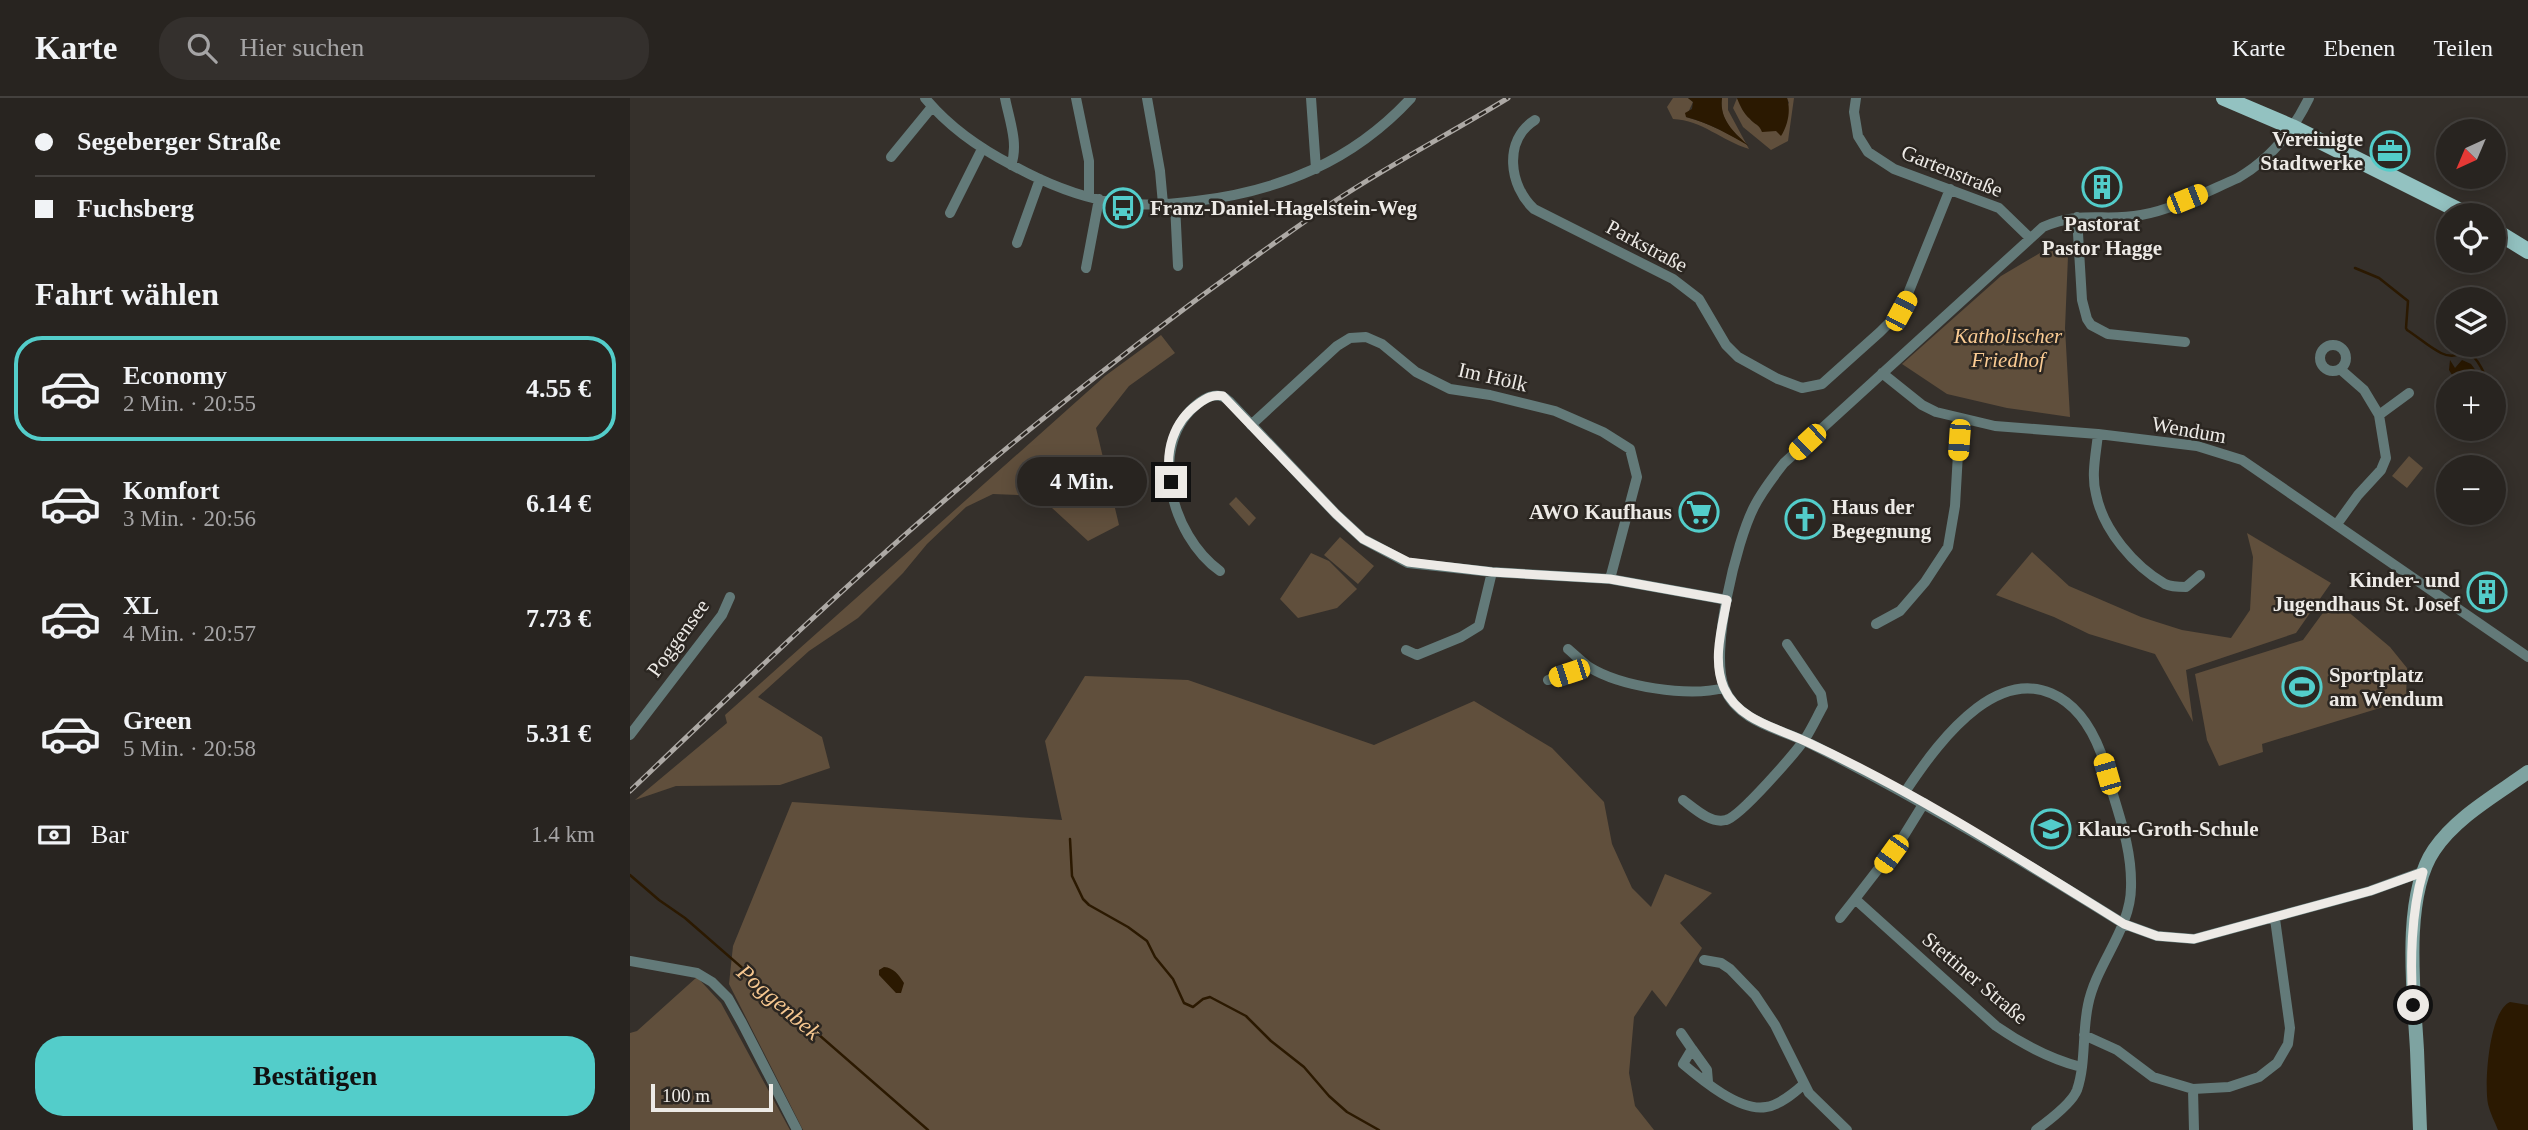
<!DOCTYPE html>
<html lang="de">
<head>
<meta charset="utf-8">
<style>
	body { margin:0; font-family:"Times New Roman",serif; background:#34302d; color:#f1f3f6; height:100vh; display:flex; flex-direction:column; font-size:26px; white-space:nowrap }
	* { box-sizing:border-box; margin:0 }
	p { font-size:23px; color:#a5a4a5 }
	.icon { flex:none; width:38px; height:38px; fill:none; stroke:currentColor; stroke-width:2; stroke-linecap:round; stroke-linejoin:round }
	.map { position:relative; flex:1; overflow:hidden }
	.drawer { display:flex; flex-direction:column; background:#282420; width:630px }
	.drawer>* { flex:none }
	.guide { display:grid; align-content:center; height:154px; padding:0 35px; background:#282420 }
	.needle { width:46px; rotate:224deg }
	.controls { position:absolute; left:1806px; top:21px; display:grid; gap:14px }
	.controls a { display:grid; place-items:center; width:70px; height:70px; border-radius:50%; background:#282420; box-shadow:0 4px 18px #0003,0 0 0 2px #44413e; font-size:35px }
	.scale { position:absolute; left:21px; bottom:18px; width:122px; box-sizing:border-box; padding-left:7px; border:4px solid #edeae6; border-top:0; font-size:19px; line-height:24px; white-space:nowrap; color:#edeae6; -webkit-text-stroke:5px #2b2621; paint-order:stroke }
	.end { position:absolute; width:32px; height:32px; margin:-16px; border:9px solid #edeae6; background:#111; box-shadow:0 0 0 4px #111 }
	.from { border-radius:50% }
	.bubble { position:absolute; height:49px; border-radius:24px; background:#282420; box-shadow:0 4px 18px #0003,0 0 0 2px #44413e; font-size:23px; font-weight:700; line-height:49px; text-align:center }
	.car { position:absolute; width:21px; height:42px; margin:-21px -10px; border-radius:9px; box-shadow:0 0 5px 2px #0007; background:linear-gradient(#f5c518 24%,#345 0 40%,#f5c518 0 76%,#345 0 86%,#f5c518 0) }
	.guide b { display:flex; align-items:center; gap:24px; height:66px; font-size:26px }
	.guide b+b { border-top:2px solid #44413e }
	.guide i { width:18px; height:18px; background:#f1f3f6 }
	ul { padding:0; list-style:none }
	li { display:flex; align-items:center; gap:21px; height:105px; margin:0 14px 10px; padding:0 21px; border:4px solid transparent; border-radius:28px }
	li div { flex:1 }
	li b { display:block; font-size:26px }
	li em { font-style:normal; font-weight:700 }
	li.selected { border-color:#53cdca }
	li>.icon { width:63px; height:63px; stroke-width:1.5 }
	h2 { padding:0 35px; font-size:32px; line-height:84px }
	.pay { display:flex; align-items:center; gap:18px; height:77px; padding:0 35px; font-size:26px }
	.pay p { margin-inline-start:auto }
	.cta { display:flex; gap:14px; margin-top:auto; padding:14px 35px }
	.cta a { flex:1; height:80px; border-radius:28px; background:#53cdca; color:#111; font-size:28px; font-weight:700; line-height:80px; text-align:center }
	header { display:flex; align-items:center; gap:42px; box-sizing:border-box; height:98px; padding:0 35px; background:#282420; border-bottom:2px solid #44413e }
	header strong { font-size:33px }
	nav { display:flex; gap:38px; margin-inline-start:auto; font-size:24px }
	.search { width:490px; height:63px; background:#34302d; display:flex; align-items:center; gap:18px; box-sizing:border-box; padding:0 24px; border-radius:28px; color:#a5a4a5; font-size:26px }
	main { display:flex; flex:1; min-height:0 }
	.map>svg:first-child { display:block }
</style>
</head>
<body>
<header>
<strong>Karte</strong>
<div class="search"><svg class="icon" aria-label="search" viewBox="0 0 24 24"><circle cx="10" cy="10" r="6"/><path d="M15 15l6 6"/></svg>Hier suchen</div>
<nav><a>Karte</a><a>Ebenen</a><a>Teilen</a></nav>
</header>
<main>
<section class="drawer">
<div class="guide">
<b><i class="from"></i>Segeberger Straße</b>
<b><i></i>Fuchsberg</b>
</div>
<h2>Fahrt wählen</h2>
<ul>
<li class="selected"><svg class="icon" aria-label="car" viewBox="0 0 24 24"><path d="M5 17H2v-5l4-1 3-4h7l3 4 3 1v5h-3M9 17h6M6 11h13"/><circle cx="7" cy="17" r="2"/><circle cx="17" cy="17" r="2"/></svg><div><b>Economy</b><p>2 Min. · 20:55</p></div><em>4.55 €</em></li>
<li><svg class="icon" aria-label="car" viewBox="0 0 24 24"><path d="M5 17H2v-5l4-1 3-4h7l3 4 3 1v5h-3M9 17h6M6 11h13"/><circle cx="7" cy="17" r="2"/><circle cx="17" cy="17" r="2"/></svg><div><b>Komfort</b><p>3 Min. · 20:56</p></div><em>6.14 €</em></li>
<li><svg class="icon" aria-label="car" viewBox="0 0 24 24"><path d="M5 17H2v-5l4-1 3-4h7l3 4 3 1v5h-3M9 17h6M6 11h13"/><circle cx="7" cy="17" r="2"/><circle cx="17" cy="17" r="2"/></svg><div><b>XL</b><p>4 Min. · 20:57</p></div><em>7.73 €</em></li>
<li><svg class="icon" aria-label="car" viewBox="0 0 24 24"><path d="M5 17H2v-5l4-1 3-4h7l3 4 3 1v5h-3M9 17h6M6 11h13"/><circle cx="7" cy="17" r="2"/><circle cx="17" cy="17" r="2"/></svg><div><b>Green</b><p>5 Min. · 20:58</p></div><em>5.31 €</em></li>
</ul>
<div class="pay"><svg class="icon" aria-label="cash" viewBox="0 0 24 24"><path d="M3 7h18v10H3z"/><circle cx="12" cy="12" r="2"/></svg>Bar<p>1.4 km</p></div>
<div class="cta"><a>Bestätigen</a></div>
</section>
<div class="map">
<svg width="1898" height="1032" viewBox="0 0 1898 1032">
	<rect width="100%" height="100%" fill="#35302b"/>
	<path fill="#604f3c" d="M1043,0H1058L1063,4L1056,19C1078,25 1095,34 1115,45C1102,32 1089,21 1092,0H1098V12L1119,51C1092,43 1072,22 1043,21L1037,9Z
		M1107,0L1121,22L1130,28L1159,5L1157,0H1164L1158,43L1141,52L1113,29L1103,10Z
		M1427,145L1438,158L1435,230L1440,319L1377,310L1317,296L1272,266L1371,178Z
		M531,237L545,255L499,288L466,330L489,427L458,443L409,398L363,396L336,409L297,446L273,475L228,520L179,553L128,599L192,639L200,670L150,687L46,688L5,702L97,625L95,617L475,278Z
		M1779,358L1793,370L1777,390L1762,378Z
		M606,399L626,420L619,428L599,406Z
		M1617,435L1701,485L1666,535L1556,572L1563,624L1525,556L1459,536L1424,519L1366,497L1402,454L1439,488L1511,519L1552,532L1601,540L1620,512L1623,459Z
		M710,439L744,468L728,486L694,457Z
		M681,455L699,463L727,491L707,510L668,520L650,501Z
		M1703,501L1760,549L1777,570L1776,602L1632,646L1633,654L1589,668L1577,642L1565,576L1673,542Z
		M455,578L558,582L744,647L844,603L922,650L974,704L982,746L1002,790L1021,809L1035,776L1082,795L1050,825L1072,850L1036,909L1022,892L1004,919L999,975L1005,1008L1024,1032H173L99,886L103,848L162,704L432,722L415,643Z
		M67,879L91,905L160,1032H0V935L7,933Z"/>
	<path fill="#2b1901" d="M1058,0H1092C1089,21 1104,35 1119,48C1098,36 1080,25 1056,19L1055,15L1062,11L1063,4Z
		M1107,0H1157C1161,12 1158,27 1151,38L1146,33L1132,34C1129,26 1125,27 1120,21C1114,16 1110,8 1107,0Z
		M1820,262L1825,270L1832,262L1841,266L1850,278L1849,285H1827L1819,272Z
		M254,869C264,870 268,876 274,885L271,895H266L249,877V872Z
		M1880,904L1898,907V1032H1868C1865,1024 1860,1015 1858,1006C1854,986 1859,913 1880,904Z"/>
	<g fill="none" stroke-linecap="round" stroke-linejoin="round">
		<path stroke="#2b1901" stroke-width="2.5" d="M1725,170L1749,180L1778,203L1776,230L1777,232C1788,239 1799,249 1811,255C1833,266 1836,237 1855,277
			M440,741L442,778L453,801L459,807L498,829L517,843L525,859L543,881L554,905L563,909L573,901L580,899L616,918L641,943L674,969L699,998L717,1014L749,1032
			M0,777L29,802L55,820L298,1032"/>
		<path stroke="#637a79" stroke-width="10" d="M295,0C319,29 349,50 382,67C411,83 444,97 476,103C506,109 536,107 566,103C650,93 723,63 781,0
			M375,0C379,21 389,46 381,67
			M446,0L459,63V99
			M517,0L530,73L533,106
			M681,0L686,71
			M1226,0L1224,14L1228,38L1238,54L1264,71L1369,110L1400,140
			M1679,0C1663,33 1639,62 1608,80C1578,93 1542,112 1511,117C1474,124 1452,112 1413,129L1154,365C1143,379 1132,393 1124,409C1106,444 1080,553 1094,589C1107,624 1151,631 1181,646C1288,700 1391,762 1494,826L1527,838L1564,841L1740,793L1792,774
			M905,22C873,42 879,88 904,111L1043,181L1069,201L1096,247L1108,259L1148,281L1172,290L1192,286L1250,234L1271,213L1320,91
			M261,59L302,9
			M545,106L548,168
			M320,115L352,51
			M1447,119L1452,202L1457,221L1461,227L1478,236L1555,244
			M387,145L410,81
			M456,170L469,101
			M1690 260a13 13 0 1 1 26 0a13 13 0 1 1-26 0Z
			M1252,275L1292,307L1306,314L1365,328L1468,336L1567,348L1612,362L1898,559
			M1749,317L1779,295
			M621,327L707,248L720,240L736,239L752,246L786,274L820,291L860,297L925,313L973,334L1000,351L1007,379L980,481
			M1468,336C1466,356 1461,377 1466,396C1473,432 1504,468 1535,486C1541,489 1549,489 1556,489L1570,477
			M1707,426L1728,397L1751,372L1756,360L1749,317L1734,292L1710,271
			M590,473C541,438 515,345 570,304C580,297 590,294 599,303L706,416L733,441L778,465L862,474L980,481L1097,502
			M1246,526L1270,513L1295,484L1318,449L1325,408L1330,320
			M938,551C945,557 952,564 959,569C991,589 1058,599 1094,590
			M776,552L787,557L831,539L849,528L862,474
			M918,582L959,569
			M0,637L92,517L100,499
			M1275,694C1295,664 1318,632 1347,610C1402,569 1449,597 1471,655C1475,666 1478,679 1481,690C1491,723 1502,754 1501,789C1501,831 1466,866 1458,907C1452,935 1456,966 1447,992C1442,1005 1417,1024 1406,1032
			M1053,702C1065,711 1081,726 1096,722C1110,719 1165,655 1175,641C1182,630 1187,619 1193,608L1191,596L1157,546
			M1294,705L1273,739L1225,801L1366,928C1392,946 1420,961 1451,969
			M1210,820L1225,801
			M1074,862L1091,865L1100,871L1125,897L1145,927L1179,995L1217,1032
			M0,863L67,875L82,884L98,900L112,925L167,1032
			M1051,935L1062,951
			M1454,937L1487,952L1523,979L1563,991L1599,989L1629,979L1647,965L1658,946L1660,930L1645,821
			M1078,984L1077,972L1062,951L1053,966C1072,982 1110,1014 1136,1009C1150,1007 1164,995 1174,986
			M1563,991L1564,1032"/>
		<path stroke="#7ea3a1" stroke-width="14" d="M1790,1032C1789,1005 1788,978 1787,952C1784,897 1772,799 1804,752C1826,719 1866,697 1898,674"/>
		<path stroke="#93c2c1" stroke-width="16" d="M1594,0L1662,29L1838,117
			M1864,132L1898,153"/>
		<g stroke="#ada9a5" stroke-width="5">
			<path id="rail" d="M0,693C106,592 212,490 323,395C441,295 563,201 690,113C749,72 816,38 878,0"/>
		</g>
		<use href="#rail" stroke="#2b2621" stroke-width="2.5" stroke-dasharray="8" stroke-linecap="butt"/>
	</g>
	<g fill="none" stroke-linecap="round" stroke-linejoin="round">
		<path stroke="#edeae6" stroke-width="9" d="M541,384C534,354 543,324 568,306C576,300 583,296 593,298L706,416L733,441L778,464L862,474L980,481L1097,502C1092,529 1082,563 1094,590C1109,623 1148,630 1177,644C1287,695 1391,762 1494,826L1527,838L1564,841L1740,793L1793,774C1781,814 1780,866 1783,907"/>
	</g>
	<defs>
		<g id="office-ring" transform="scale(2.0125)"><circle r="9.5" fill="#2b2621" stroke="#53cdca" stroke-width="1.5"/><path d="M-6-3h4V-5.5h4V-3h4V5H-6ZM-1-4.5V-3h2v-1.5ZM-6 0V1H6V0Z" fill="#53cdca"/></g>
		<g id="building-ring" transform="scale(2.0125)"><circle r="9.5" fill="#2b2621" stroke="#53cdca" stroke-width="1.5"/><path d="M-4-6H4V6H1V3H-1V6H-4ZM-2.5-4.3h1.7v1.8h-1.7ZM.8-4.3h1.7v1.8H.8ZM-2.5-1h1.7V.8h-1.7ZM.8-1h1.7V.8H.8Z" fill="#53cdca"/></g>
		<g id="bus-ring" transform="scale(2.0125)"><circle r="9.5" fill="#2b2621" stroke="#53cdca" stroke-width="1.5"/><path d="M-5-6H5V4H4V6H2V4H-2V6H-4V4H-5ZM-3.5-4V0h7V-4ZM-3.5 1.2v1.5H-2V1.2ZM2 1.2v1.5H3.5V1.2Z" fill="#53cdca"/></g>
		<g id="supermarket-ring" transform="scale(2.0125)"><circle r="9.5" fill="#2b2621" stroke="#53cdca" stroke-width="1.5"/><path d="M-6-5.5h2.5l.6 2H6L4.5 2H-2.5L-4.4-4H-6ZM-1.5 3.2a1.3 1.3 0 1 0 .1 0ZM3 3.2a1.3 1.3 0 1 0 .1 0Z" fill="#53cdca"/></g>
		<g id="church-ring" transform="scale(2.0125)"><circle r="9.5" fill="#2b2621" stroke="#53cdca" stroke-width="1.5"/><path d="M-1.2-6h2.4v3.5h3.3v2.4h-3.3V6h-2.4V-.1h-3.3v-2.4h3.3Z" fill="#53cdca"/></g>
		<g id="stadium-ring" transform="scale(2.0125)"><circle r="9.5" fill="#2b2621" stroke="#53cdca" stroke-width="1.5"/><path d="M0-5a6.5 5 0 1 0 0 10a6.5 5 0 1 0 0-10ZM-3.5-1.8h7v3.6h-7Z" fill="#53cdca"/></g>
		<g id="school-ring" transform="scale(2.0125)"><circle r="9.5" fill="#2b2621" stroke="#53cdca" stroke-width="1.5"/><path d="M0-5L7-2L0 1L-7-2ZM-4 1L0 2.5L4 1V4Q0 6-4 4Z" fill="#53cdca"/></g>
	</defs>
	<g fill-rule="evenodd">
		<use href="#office-ring" x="1760" y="53"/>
		<use href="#building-ring" x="1472" y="89"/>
		<use href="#bus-ring" x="493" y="110"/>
		<use href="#supermarket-ring" x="1069" y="414"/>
		<use href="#church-ring" x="1175" y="421"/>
		<use href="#building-ring" x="1857" y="494"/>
		<use href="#stadium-ring" x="1672" y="589"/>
		<use href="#school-ring" x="1421" y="731"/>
	</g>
	<g text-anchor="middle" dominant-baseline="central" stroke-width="5" stroke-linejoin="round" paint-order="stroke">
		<g font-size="21" font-weight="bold" fill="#edeae6" stroke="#2b2621" text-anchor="start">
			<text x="1733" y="41" text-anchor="end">Vereinigte<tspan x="1733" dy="24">Stadtwerke</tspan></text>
			<text x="520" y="110">Franz-Daniel-Hagelstein-Weg</text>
			<text x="1472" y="126" text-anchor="middle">Pastorat<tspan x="1472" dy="24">Pastor Hagge</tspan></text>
			<text x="1202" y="409">Haus der<tspan x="1202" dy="24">Begegnung</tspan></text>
			<text x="1042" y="414" text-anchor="end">AWO Kaufhaus</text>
			<text x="1830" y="482" text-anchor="end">Kinder- und<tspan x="1830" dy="24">Jugendhaus St. Josef</tspan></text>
			<text x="1699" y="577">Sportplatz<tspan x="1699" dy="24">am Wendum</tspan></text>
			<text x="1448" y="731">Klaus-Groth-Schule</text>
		</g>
		<g font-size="21" fill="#edeae6" stroke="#2b2621">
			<text transform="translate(1322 73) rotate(22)">Gartenstraße</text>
			<text transform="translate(1017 148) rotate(28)">Parkstraße</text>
			<text transform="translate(863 279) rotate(13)">Im Hölk</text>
			<text transform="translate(1559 332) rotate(10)">Wendum</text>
			<text transform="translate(48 540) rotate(-54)">Poggensee</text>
			<text transform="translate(1345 880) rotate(40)">Stettiner Straße</text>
		</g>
		<g font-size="21" font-style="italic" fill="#facb93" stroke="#2b2621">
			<text x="1378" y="238">Katholischer<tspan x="1378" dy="24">Friedhof</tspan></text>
		</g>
		<g font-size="23" font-style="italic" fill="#f6c790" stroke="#2b2621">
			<text transform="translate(149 904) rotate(41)">Poggenbek</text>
		</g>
	</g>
</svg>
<div class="controls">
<a><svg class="needle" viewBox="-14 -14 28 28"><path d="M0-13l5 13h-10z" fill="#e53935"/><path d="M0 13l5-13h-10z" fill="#a5a4a5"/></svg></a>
<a><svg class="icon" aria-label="locate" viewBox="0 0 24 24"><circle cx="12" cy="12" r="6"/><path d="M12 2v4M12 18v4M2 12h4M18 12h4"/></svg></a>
<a><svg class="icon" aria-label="layers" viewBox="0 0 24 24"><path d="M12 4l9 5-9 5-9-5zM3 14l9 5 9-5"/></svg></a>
<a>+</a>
<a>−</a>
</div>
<div class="scale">100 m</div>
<i class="end from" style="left:1783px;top:907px"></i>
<i class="end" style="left:541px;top:384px"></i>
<div class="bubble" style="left:387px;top:359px;width:130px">4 Min.</div>
<i class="car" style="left:1557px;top:101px;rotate:68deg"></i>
<i class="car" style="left:1271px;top:213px;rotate:28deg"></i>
<i class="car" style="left:1329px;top:342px;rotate:184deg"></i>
<i class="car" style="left:1177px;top:344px;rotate:227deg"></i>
<i class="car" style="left:939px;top:575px;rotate:252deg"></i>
<i class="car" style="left:1477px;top:676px;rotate:344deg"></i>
<i class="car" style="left:1261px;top:756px;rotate:216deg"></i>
</div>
</main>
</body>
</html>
